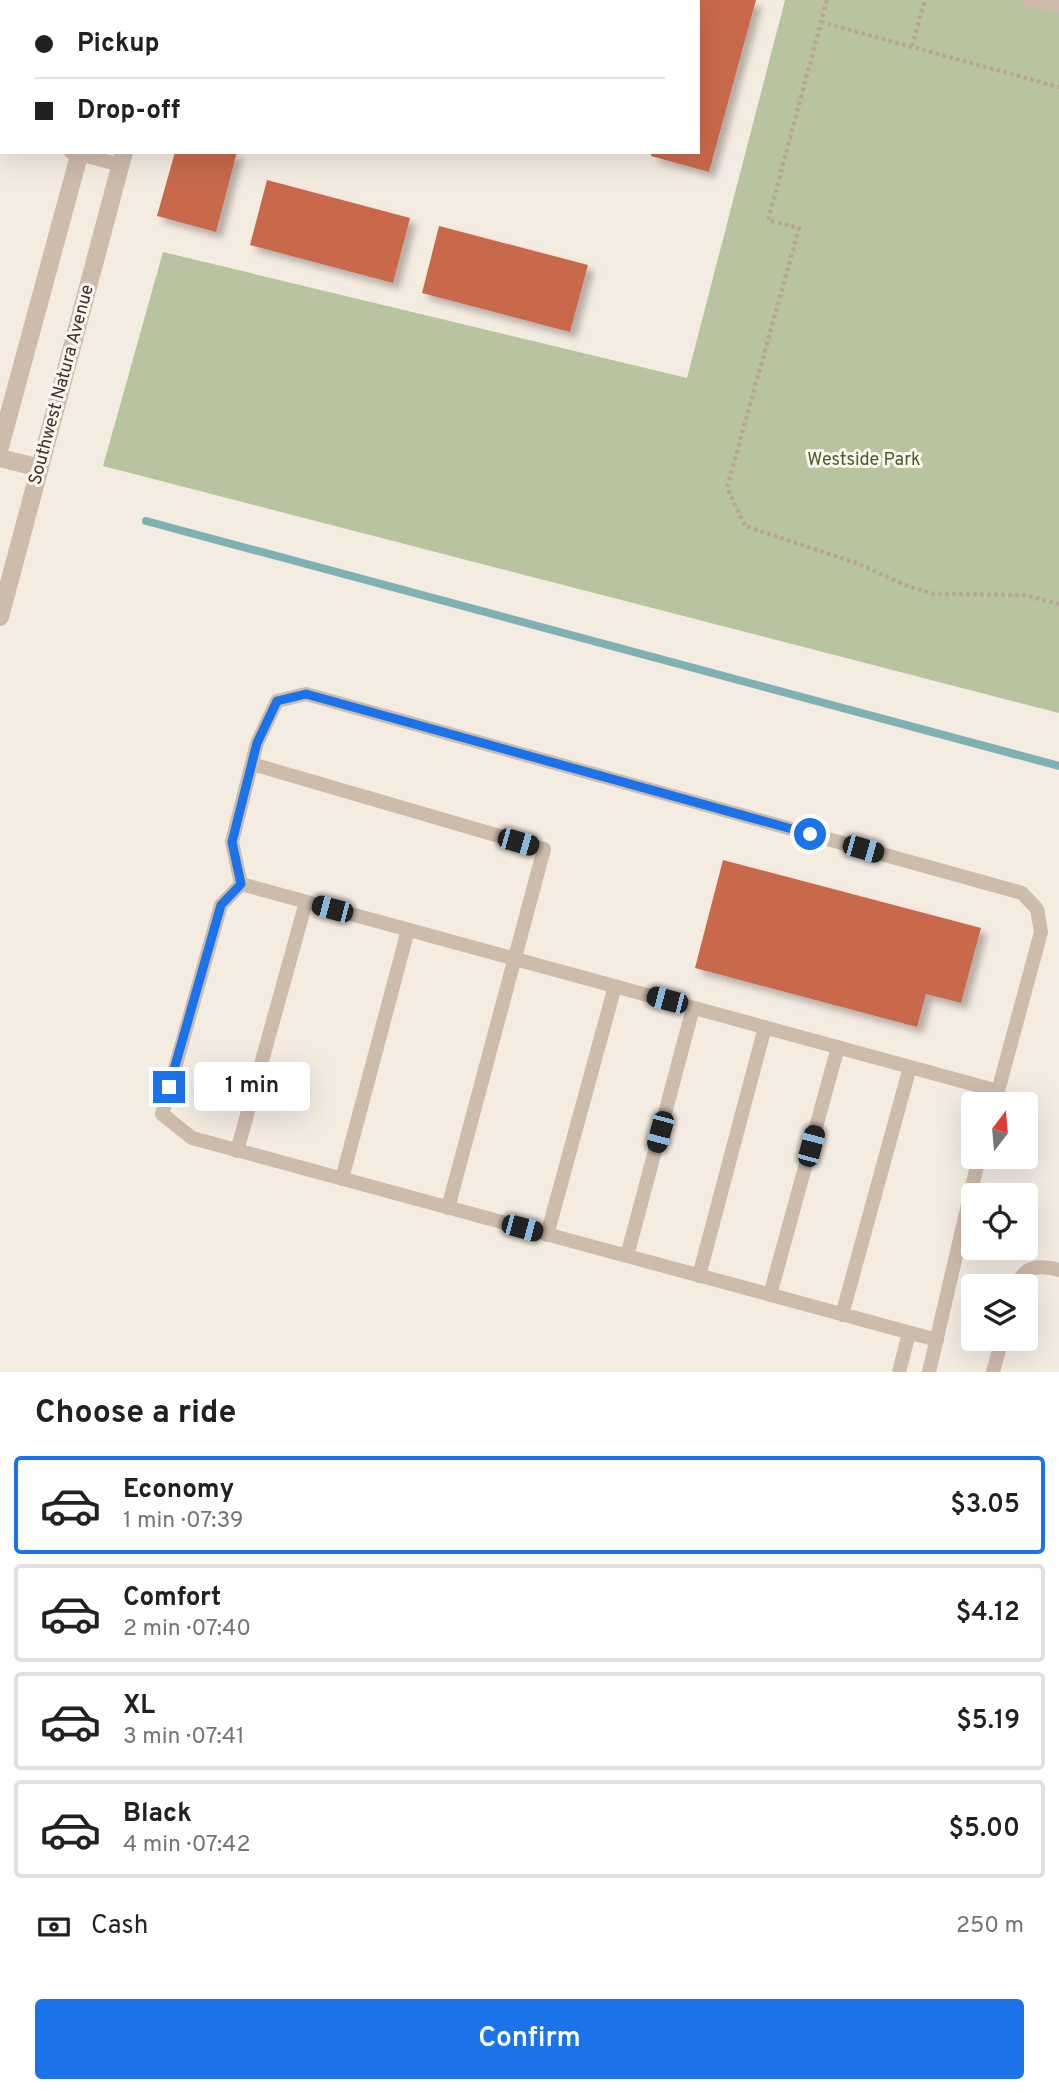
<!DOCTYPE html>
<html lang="en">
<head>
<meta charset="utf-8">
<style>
	body { margin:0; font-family:Overpass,sans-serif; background:#f6f6f6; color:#202124; height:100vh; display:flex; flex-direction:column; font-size:26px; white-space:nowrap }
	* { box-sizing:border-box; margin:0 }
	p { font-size:23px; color:#757577 }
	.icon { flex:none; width:38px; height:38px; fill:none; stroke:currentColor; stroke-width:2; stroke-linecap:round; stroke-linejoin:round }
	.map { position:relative; height:1372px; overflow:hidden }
	.side { display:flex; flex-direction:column; background:#fff; flex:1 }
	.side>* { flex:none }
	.top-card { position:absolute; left:0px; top:0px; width:700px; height:154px; box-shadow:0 7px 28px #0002; display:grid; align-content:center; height:154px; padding:0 35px; background:#fff }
	.needle { width:46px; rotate:16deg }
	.buttons { position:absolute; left:961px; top:1092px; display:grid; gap:14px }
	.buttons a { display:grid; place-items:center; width:77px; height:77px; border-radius:7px; background:#fff; box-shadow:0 7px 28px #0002; font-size:35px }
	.end { position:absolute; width:32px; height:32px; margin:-16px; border:9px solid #1a73e8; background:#fff; box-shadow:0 0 0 4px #fff }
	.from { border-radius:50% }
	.bubble { position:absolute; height:49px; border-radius:7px; background:#fff; box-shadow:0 7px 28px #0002; font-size:23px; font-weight:600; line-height:49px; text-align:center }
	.car { position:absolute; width:21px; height:42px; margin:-21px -10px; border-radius:9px; box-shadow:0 0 5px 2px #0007; background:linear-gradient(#222 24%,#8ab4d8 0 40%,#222 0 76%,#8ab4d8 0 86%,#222 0) }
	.top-card b { display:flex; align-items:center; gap:24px; height:66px; font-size:26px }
	.top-card b+b { border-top:2px solid #e0e0e0 }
	.top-card i { width:18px; height:18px; background:#202124 }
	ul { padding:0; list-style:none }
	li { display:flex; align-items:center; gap:21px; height:98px; margin:0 14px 10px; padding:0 21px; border:4px solid #e0e0e0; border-radius:7px }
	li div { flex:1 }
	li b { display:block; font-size:26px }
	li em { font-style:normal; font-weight:600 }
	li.current { border-color:#1a73e8 }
	li>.icon { width:63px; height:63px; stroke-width:1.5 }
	h2 { padding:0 35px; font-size:32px; line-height:84px }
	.pay { display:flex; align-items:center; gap:18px; height:77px; padding:0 35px; font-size:26px }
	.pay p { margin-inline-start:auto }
	.primary-button { display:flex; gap:14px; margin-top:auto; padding:14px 35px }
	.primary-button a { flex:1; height:80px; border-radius:7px; background:#1a73e8; color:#fff; font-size:28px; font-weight:600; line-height:80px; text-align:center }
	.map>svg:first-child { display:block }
</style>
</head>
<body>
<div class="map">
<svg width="1059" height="1372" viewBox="0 0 1059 1372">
	<defs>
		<filter id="shadow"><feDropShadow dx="6" dy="6" stdDeviation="3.5" flood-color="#0004"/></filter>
	</defs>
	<rect width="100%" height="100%" fill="#f4ebe1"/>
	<path fill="#b8c4a0" d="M785,0H1059V713L103,466L163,252L687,378Z"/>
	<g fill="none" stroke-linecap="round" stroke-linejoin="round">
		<path stroke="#7fb0b2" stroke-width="8" d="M146,521L1059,766"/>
	</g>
	<path fill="#c8694b" filter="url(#shadow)" d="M698,0H756L709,172L651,156L652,152H698Z
		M175,152H237L216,232L157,216Z
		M267,180L410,218L393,283L250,245Z
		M439,226L588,265L570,332L422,293Z
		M723,860L981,928L961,1003L926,994L917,1027L695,968Z"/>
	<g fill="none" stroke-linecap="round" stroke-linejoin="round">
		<path stroke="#b9a596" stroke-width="4.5" stroke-dasharray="3.5 3.5" stroke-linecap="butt" d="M827,0L768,220L799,228L727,488L745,526L859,564L905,585L933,594L1025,595L1059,604
			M821,22L1059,87
			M912,46L925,0"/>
		<path stroke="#cdbbac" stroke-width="14" d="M8,0L11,2
			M1029,0L1059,7
			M0,135L2,136
			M71,152L121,165
			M252,764L544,849L448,1208
			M241,884L221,905L162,1114L192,1138L937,1340
			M994,1104L998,1091L1041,932L1037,909L1022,893L306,694L277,701L257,743L232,842L241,884L998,1091
			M237,1151L306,902
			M342,1179L408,930
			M547,1235L615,986
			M627,1256L693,1008
			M699,1276L765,1027
			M1016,1286C1025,1265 1039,1265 1059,1270
			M770,1295L838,1047
			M842,1315L910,1067
			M899,1372L909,1333
			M929,1372L979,1157
			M993,1372L1002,1339"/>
		<path stroke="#cdbbac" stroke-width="18" d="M121,2L122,0
			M164,2L165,0
			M0,447L80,152
			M0,458L40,468
			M0,617L124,152"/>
	</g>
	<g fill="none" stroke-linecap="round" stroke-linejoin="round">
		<path stroke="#1a73e8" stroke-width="9" d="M169,1087L221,905L241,884L232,842L257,743L277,701L306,694L810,834"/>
	</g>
	<g text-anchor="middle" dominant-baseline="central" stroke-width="6" stroke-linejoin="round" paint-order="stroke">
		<g font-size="18" fill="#3b302b" stroke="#fbf5ee">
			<text transform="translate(62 385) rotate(-75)">Southwest Natura Avenue</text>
		</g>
		<g font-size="18" fill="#4a5a2e" stroke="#fbf5ee">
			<text x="864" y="460">Westside Park</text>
		</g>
	</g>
</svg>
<div class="buttons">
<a><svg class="needle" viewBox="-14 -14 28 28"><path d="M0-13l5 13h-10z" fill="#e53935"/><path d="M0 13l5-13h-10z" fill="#757577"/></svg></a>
<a><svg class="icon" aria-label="locate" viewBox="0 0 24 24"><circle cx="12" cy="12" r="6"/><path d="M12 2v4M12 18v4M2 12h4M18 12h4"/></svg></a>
<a><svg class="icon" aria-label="layers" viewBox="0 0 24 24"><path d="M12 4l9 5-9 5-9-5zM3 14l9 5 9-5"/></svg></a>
</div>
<i class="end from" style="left:810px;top:834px"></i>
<i class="end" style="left:169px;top:1087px"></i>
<div class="bubble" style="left:194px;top:1062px;width:116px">1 min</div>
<i class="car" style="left:518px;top:842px;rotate:106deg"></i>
<i class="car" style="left:863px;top:849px;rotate:106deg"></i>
<i class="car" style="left:332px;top:909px;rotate:285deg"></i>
<i class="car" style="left:667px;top:1000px;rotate:285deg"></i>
<i class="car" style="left:660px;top:1132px;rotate:195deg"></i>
<i class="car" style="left:811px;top:1146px;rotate:15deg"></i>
<i class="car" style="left:522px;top:1228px;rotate:105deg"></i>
<div class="top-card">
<b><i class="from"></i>Pickup</b>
<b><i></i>Drop-off</b>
</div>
</div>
<section class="side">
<h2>Choose a ride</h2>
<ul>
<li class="current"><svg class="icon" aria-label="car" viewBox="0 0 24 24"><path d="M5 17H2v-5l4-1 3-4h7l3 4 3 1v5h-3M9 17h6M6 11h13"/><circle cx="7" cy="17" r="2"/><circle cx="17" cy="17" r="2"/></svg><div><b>Economy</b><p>1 min · 07:39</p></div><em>$3.05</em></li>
<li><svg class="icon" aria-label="car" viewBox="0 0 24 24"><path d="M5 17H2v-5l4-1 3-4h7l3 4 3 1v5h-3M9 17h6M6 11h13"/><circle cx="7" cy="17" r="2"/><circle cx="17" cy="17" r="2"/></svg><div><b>Comfort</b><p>2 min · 07:40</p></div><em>$4.12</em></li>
<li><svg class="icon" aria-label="car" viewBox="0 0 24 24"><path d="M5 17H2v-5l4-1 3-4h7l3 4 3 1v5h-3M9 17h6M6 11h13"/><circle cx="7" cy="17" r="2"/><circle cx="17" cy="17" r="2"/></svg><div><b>XL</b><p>3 min · 07:41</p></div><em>$5.19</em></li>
<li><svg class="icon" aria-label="car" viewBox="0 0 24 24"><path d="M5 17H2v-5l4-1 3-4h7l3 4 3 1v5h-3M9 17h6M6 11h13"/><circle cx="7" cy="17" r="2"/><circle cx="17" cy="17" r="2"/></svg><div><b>Black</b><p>4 min · 07:42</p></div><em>$5.00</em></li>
</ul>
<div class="pay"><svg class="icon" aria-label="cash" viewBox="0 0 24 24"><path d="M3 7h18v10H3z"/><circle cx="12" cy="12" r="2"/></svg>Cash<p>250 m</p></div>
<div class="primary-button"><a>Confirm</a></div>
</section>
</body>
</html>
